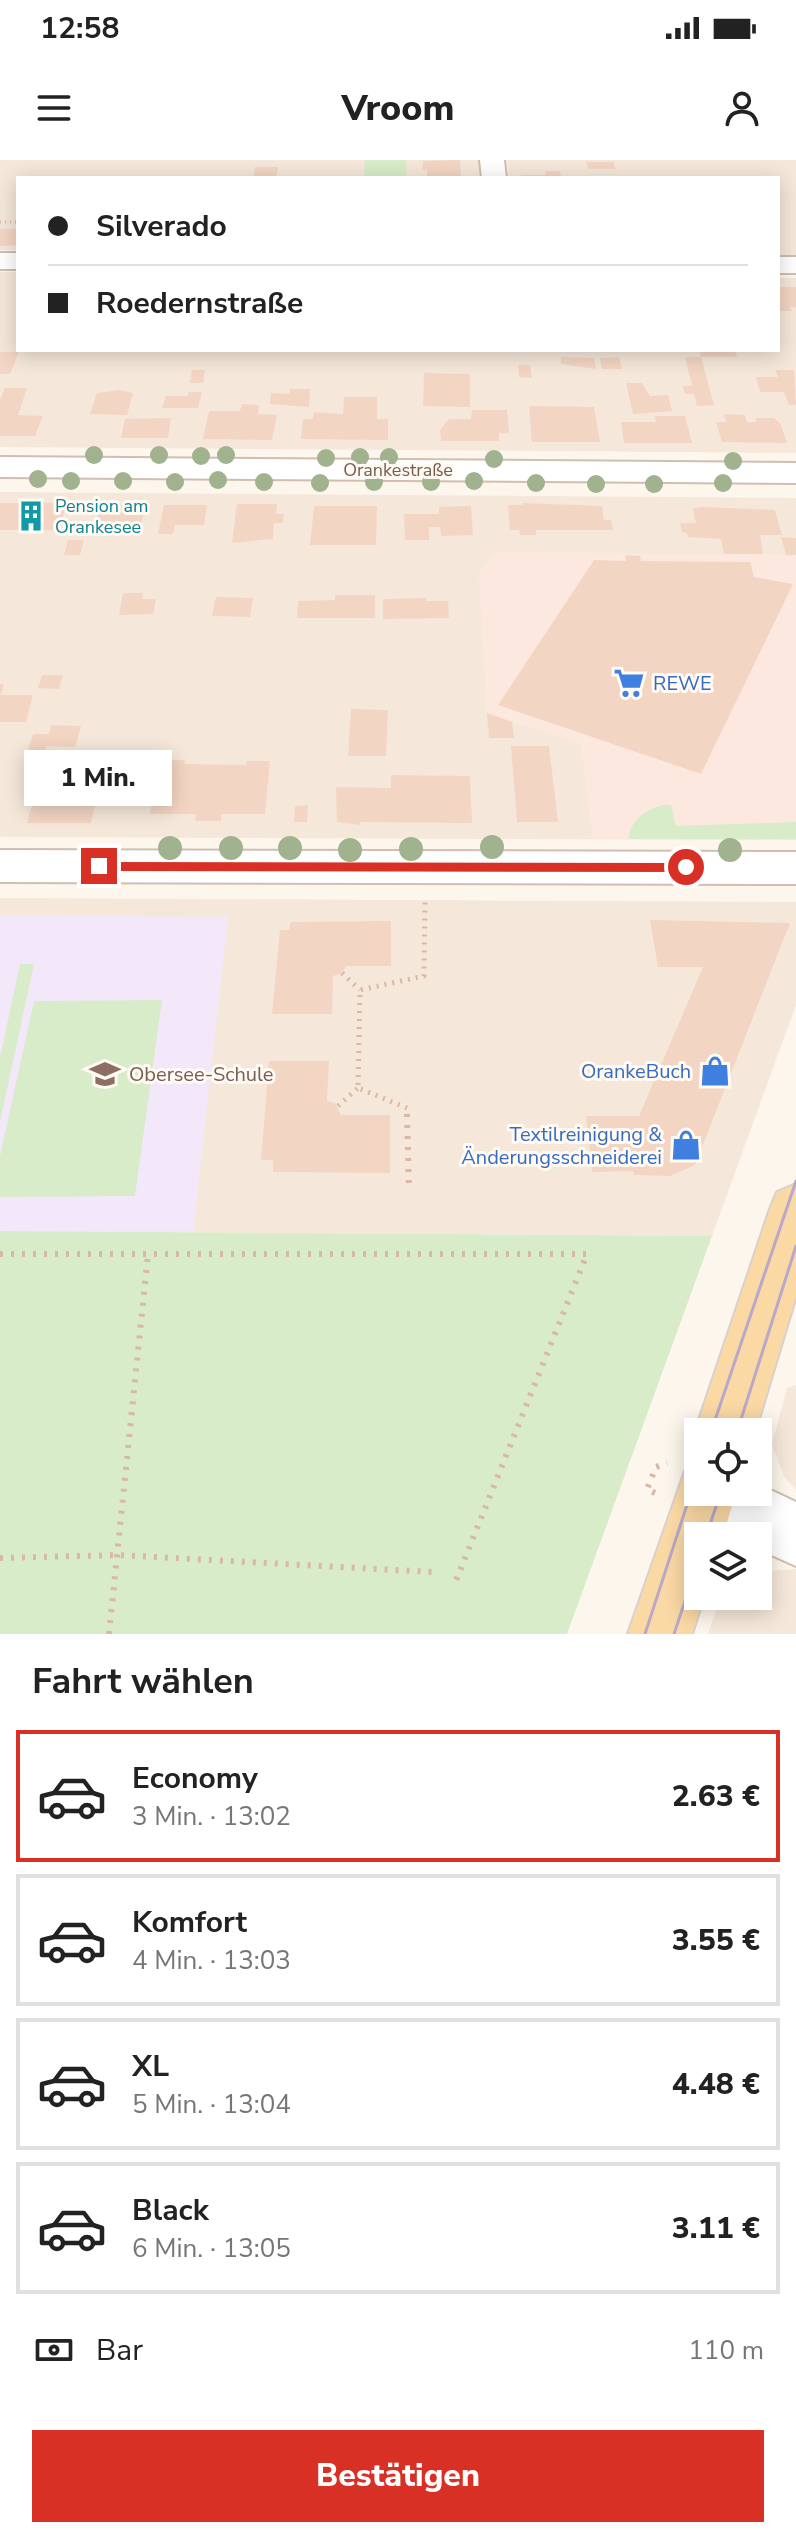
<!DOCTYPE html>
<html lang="de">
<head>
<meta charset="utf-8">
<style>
	body { margin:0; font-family:"Nunito Sans",sans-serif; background:#f2f2f2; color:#222; height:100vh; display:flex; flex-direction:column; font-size:30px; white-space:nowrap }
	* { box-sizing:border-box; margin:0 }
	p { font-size:26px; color:#767676 }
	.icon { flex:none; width:44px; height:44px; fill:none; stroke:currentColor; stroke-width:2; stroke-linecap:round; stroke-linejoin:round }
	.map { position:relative; height:1474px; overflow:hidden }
	.details { display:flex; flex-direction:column; background:#fff; flex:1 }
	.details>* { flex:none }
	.banner { position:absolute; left:16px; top:16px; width:764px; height:176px; border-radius:0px; box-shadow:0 4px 20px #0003; display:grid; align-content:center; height:176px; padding:0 32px; background:#fff }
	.controls { position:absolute; left:684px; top:1258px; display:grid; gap:16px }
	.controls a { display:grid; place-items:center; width:88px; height:88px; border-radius:0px; background:#fff; box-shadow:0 4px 20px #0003; font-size:40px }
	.end { position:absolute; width:36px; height:36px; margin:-18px; border:10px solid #d93025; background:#fff; box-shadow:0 0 0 4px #fff }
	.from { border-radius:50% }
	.bubble { position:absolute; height:56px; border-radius:0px; background:#fff; box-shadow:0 4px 20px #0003; font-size:26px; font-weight:800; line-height:56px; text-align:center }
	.banner b { display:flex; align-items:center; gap:28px; height:76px; font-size:30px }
	.banner b+b { border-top:2px solid #e0e0e0 }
	.banner i { width:20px; height:20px; background:#222 }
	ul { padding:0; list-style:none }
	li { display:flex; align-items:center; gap:24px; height:132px; margin:0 16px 12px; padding:0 16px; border:4px solid #e0e0e0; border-radius:0px }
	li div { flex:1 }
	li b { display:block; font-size:30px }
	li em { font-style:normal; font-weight:800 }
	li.current { border-color:#d93025 }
	li>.icon { width:72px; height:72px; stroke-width:1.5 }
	h2 { padding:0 32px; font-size:36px; line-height:96px }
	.pay { display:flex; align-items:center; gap:20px; height:88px; padding:0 32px; font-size:30px }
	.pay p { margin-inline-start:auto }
	.action { display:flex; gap:16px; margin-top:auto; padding:16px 32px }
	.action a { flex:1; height:92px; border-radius:0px; background:#d93025; color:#fff; font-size:32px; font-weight:800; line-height:92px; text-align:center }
	.status { display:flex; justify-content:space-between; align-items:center; height:56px; padding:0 40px; background:#fff; direction:ltr }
	.status svg { height:22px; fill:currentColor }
	header { display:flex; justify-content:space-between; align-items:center; height:104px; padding:0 32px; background:#fff; font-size:36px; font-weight:800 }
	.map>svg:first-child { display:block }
</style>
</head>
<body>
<div class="status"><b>12:58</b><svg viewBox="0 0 49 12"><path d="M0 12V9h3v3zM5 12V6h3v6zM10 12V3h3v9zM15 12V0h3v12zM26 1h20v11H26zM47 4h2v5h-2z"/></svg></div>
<header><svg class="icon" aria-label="menu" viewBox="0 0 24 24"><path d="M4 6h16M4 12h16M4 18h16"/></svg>Vroom<svg class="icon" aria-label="person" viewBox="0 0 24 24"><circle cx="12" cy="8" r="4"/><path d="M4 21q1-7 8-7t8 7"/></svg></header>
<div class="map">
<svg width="796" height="1474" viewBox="0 0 796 1474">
	<rect width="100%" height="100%" fill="#fdf6ec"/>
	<path fill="#f5e8da" d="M0,0H479L480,18H18V90H0Z
		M507,0H796V95H778V18H509Z
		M0,112H18V190H778V118H796V293L0,287Z
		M0,332L796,338V680L0,677Z
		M0,738L796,742V845L712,1076L0,1071Z
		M796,1225V1330L784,1317L772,1284L787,1228Z
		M796,1409V1474H708L721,1436H758V1412Z"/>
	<path fill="#fde8e0" d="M496,392L796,395V662L676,666L671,645L630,669L629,679H593L581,584L487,553L479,413Z"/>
	<path fill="#f3e8fa" d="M0,755L228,757L193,1071H0Z"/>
	<path fill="#d8ecc9" d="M365,0H406V18H364Z
		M663,645H671L676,666L796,662V679H629C630,659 646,650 663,645Z
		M20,804H34L0,962V897Z
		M162,840L135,1036L0,1037V996L34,841Z
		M0,1071L712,1076L567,1474H0Z"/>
	<path fill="#f3d5c3" d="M460,0L461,18H427V10H422L423,1Z
		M586,2H614L615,9H588Z
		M255,7H278L276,18H253Z
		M545,11H560L561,18H522L521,15H546Z
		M0,69H18V85L0,86Z
		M778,127H796V147H790L792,151H778Z
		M699,190H735L737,197H701Z
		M0,192H19L10,214H0Z
		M561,197L594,198L596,209L561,204Z
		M619,197L622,209H602L600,198Z
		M685,197H701L714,245L697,246L694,234H685L683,226H692Z
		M518,205H530L532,218L519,217Z
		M192,210H205L203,223H190Z
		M775,210H794L796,245H789L784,232H760L756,217H778Z
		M424,213L470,214V247L423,246Z
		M626,223H642L650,236L668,235L672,251L633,254Z
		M5,228H27L18,255L43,256L35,276H0V240Z
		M290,229H310L309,247L270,244L271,233L289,234Z
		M120,230L133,233L127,255L90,254L97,233Z
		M189,232H202L198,248H162L166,236H187Z
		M344,237H377V259H388V280L301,279L303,259H313L314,252L343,254Z
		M242,244L259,245L258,254L277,255L272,280L203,279L209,251H240Z
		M529,246L594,247L600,282H532Z
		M472,250H507L509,273H499V281H441L440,270L449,259H471Z
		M724,254L745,255L747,262H757L755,258H774L780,263L787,283L722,282L716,262H726Z
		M655,256H685L692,283H624L621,262H656Z
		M171,258L168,278H121L125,259Z
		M0,343H67L59,370H0Z
		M522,343L602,346L604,360H611L613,370H536V375H520L519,370H510L508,345H523Z
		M101,344L146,345L140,369L94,368Z
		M237,344H277L276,354H284L283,363H274L273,379L232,383Z
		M164,345H207L204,365H175L173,374H158Z
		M314,346H377L376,385H310Z
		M471,346L473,375L441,376L440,367H429V380H405L404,354H439V347Z
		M700,347L775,350L782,375H760L763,394H724L721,379L688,377L687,373L682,372L680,363H696L693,349Z
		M781,377L796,378V395H786Z
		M68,380H84L80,395H64Z
		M625,395L640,396L641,401L750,402L754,417L793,424L701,614L498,545L594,400L626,401Z
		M123,433H143L142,439H156L153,454L119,455Z
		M335,435H375V458H297L298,441L335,440Z
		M216,437L253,438L250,457L212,456Z
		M426,438V441H448L449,458L383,459V439Z
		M42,515H63L59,529L38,528Z
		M0,524H4L1,535H33L26,562H0Z
		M351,549L388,550L386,596H348Z
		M487,553L512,562L514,578H489Z
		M51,565L81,566L75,587L46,586L41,603L24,602L33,574H49Z
		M511,586H549L558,662H517Z
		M159,600H185L184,604L246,605L247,601H270L265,654H221V661H195L196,654H150Z
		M103,609H126L124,621L100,620Z
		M391,615L470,616L472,663L360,662V665L337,662L336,627L391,628Z
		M39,618H101L91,663H27Z
		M308,645L307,662H294L295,646Z
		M650,760L790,763L695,1005L670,1016L634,1015L633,1011L592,1012L586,956H639L703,807H658Z
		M391,761V806H346L342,813L333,816L332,854H272L280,770H289L291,762Z
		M269,901H329L327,941L335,943L341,955H390V1013L273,1012V1000H261Z"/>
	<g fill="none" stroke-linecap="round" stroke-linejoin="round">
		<g stroke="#d1beb0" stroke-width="4">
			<path id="minor" d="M480,0H504L506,18H482Z
				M0,93H18V109H0Z
				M778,97H796V113H778Z
				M0,297L796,303V323L0,317Z
				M0,690L796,692V724L0,722Z
				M698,1307V1332H758V1324L796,1342V1406L758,1389V1376H733L689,1353L680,1332L689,1311Z"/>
		</g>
		<g stroke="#dad1cd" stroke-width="4">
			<path id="major" d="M796,1024V1136L755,1272H698V1278L695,1272L770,1049L777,1032Z
				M698,1305V1332H736L723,1376H698V1436H704L692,1474H628L685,1311Z"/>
		</g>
		<path stroke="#d9b8a5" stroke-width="3" stroke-dasharray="1 4" stroke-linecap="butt" d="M0,62H18"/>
		<path stroke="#d9b8a5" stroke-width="5" stroke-dasharray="2 6" stroke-linecap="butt" d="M342,813L360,830
			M338,946L358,928
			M407,956V948L358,928L360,830L424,816L425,739"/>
		<path stroke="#d9b8a5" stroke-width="6" stroke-dasharray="3 8" stroke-linecap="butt" d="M407,954L409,1029
			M0,1094H587L455,1423
			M655,1333L647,1329L656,1307L667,1303
			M0,1398L118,1395L433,1412
			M109,1474L148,1094"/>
		<use href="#minor" fill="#fff" fill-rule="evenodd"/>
		<use href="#major" fill="#fbd9a5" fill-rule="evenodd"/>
		<path stroke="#b9a8c9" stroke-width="3" d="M711,1272L796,1021
			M737,1272L796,1086
			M706,1376L721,1332
			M645,1474L698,1311
			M674,1474L698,1402"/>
	</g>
	<g fill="#a0b28e">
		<circle cx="94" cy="295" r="9"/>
		<circle cx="159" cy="295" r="9"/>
		<circle cx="226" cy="295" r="9"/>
		<circle cx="201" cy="296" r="9"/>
		<circle cx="360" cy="297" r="9"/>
		<circle cx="389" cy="297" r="9"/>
		<circle cx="326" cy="298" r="9"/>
		<circle cx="494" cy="299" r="9"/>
		<circle cx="733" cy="301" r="9"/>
		<circle cx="38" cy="319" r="9"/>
		<circle cx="218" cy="320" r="9"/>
		<circle cx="71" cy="321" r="9"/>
		<circle cx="123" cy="321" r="9"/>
		<circle cx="474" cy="321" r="9"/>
		<circle cx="175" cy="322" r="9"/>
		<circle cx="264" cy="322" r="9"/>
		<circle cx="374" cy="322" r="9"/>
		<circle cx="431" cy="322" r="9"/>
		<circle cx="320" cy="323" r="9"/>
		<circle cx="536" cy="323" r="9"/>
		<circle cx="723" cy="323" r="9"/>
		<circle cx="596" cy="324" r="9"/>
		<circle cx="654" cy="324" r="9"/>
		<circle cx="492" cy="687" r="12"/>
		<circle cx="170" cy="688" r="12"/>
		<circle cx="231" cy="688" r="12"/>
		<circle cx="290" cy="688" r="12"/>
		<circle cx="411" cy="689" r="12"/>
		<circle cx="350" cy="690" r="12"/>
		<circle cx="730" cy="690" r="12"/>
	</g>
	<path fill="#d93025" d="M99,702L686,703L693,707L686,712L99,711L93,706Z"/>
	<defs>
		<g id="building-bare" transform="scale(2.4)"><path d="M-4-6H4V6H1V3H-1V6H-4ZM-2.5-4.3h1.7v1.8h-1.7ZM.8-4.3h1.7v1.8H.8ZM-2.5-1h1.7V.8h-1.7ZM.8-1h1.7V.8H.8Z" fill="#0f9aa8" stroke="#fffaf3" stroke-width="2.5" paint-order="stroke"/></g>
		<g id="supermarket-bare" transform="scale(2.4)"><path d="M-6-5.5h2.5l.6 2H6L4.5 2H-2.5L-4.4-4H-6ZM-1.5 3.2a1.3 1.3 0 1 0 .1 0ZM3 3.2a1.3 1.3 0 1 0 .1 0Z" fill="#3f7fe0" stroke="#fffaf3" stroke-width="2.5" paint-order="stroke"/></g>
		<g id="shop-bare" transform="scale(2.4)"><path d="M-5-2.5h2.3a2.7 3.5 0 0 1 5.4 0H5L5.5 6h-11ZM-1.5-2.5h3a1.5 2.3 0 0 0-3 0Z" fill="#3f7fe0" stroke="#fffaf3" stroke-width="2.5" paint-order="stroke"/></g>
		<g id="school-bare" transform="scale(2.4)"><path d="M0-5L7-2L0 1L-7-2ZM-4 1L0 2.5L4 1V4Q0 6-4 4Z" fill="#8d6e63" stroke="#fffaf3" stroke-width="2.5" paint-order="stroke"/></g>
	</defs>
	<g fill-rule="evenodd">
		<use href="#building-bare" x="31" y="356"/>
		<use href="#supermarket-bare" x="629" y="523"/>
		<use href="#shop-bare" x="715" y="911"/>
		<use href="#school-bare" x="105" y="914"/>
		<use href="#shop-bare" x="686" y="985"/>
	</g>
	<g text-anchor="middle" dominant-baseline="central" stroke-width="6" stroke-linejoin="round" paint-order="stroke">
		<g font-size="18" fill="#7a5c4d" stroke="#fffaf3">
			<text x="398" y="310">Orankestraße</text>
		</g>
		<g font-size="18" fill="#0d838f" stroke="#fffaf3" text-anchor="start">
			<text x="55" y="346">Pension am<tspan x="55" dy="21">Orankesee</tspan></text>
		</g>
		<g font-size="20" fill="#366cbe" stroke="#fffaf3" text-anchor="end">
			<text x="653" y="523" text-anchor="start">REWE</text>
			<text x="691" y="911">OrankeBuch</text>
			<text x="662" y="974">Textilreinigung &amp;<tspan x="662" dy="23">Änderungsschneiderei</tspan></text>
		</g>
		<g font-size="20" fill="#785e54" stroke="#fffaf3" text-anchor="start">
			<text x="129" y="914">Obersee-Schule</text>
		</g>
	</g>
</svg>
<div class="controls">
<a><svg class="icon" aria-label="locate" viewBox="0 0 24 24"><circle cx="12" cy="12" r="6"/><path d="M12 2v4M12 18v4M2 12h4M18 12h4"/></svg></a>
<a><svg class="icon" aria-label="layers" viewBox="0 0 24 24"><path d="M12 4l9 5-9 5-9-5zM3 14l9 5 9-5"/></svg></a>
</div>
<i class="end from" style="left:686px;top:707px"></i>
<i class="end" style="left:99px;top:706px"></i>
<div class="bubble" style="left:24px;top:590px;width:148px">1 Min.</div>
<div class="banner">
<b><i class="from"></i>Silverado</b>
<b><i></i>Roedernstraße</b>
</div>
</div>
<section class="details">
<h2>Fahrt wählen</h2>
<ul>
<li class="current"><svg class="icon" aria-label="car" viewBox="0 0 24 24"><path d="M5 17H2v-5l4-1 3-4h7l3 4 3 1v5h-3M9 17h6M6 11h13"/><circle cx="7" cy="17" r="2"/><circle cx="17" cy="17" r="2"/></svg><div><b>Economy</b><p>3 Min. · 13:02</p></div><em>2.63 €</em></li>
<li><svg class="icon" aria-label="car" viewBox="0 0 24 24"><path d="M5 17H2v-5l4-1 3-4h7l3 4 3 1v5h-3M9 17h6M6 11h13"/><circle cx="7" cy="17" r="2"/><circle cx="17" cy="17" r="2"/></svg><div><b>Komfort</b><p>4 Min. · 13:03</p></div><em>3.55 €</em></li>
<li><svg class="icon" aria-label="car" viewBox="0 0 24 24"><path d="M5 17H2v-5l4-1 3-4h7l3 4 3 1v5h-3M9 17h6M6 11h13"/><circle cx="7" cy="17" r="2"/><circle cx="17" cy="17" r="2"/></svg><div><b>XL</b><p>5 Min. · 13:04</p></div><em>4.48 €</em></li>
<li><svg class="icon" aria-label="car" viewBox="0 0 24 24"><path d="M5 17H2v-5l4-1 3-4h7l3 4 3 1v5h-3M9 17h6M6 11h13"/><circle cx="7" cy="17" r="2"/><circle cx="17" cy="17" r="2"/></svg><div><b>Black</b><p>6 Min. · 13:05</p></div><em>3.11 €</em></li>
</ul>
<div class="pay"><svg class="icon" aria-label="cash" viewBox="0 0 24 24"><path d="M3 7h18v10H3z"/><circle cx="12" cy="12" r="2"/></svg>Bar<p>110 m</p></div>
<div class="action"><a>Bestätigen</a></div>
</section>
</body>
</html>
